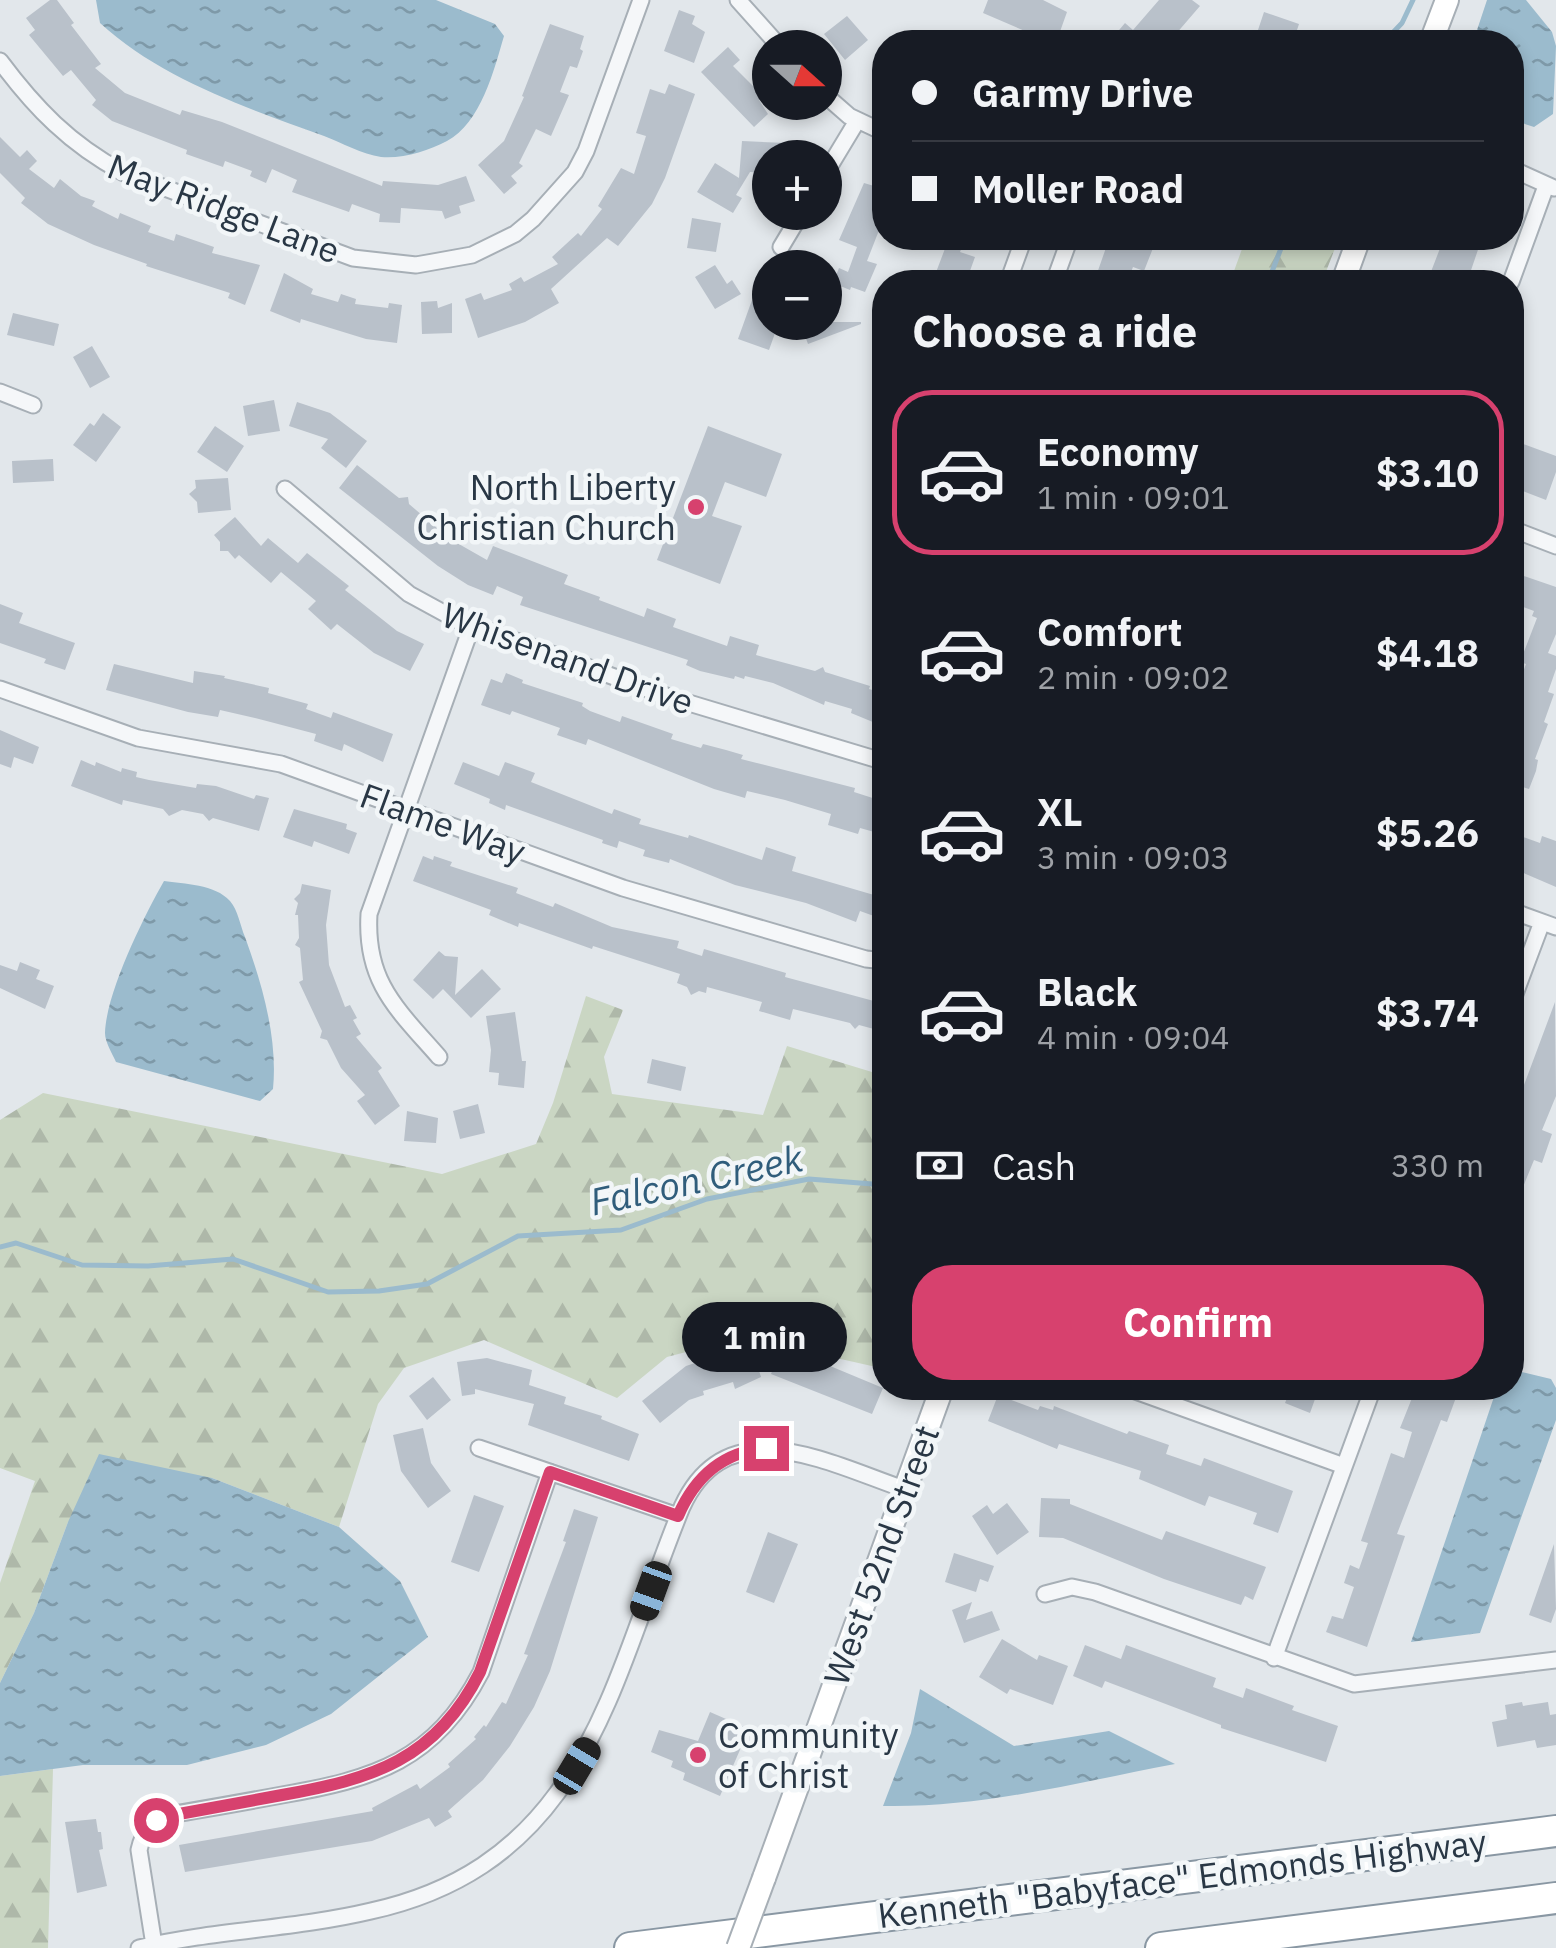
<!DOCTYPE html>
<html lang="en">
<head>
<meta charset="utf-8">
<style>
	body { margin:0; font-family:"IBM Plex Sans",sans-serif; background:#20242c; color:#f1f3f6; height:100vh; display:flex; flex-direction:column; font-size:38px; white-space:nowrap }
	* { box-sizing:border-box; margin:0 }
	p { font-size:32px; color:#9ea1a6 }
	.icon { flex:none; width:55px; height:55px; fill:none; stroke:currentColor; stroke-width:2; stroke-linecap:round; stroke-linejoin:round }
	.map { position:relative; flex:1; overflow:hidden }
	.side { position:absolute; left:872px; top:270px; width:652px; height:1130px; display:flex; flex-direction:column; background:#171b24; border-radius:40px; box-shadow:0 5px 15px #0003 }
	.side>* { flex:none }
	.banner { position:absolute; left:872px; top:30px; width:652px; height:220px; border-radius:40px; box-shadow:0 5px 15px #0003; display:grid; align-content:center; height:220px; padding:0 40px; background:#171b24 }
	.needle { width:65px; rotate:111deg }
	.controls { position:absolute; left:752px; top:30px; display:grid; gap:20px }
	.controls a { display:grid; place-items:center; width:90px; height:90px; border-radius:50%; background:#171b24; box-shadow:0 5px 15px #0003; font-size:50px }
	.end { position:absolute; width:45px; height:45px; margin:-22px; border:12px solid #d7416e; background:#fff; box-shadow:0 0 0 5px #fff }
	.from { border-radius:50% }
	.bubble { position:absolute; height:70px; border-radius:35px; background:#171b24; box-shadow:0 5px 15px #0003; font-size:32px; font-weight:700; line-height:70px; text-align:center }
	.car { position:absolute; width:30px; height:60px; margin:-30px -15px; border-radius:12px; box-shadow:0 0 8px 2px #0007; background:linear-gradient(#222 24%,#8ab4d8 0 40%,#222 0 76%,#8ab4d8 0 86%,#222 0) }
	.banner b { display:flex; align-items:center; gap:35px; height:95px; font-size:38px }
	.banner b+b { border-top:2px solid #363941 }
	.banner i { width:25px; height:25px; background:#f1f3f6 }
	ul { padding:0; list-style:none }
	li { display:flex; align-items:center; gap:30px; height:165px; margin:0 20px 15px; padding:0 20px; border:5px solid transparent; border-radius:40px }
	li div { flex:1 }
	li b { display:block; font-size:38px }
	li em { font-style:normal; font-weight:700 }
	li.on { border-color:#d7416e }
	li>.icon { width:90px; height:90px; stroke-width:1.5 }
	h2 { padding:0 40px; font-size:45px; line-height:120px }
	.pay { display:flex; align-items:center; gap:25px; height:110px; padding:0 40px; font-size:38px }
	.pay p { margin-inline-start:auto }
	.primary-button { display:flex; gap:20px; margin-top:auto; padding:20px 40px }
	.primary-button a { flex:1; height:115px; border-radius:40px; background:#d7416e; color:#fff; font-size:40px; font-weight:700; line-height:115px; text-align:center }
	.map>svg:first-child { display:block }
</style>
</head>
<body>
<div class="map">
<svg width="1556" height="1948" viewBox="0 0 1556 1948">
	<defs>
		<pattern id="forest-firs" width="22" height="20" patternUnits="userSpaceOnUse" patternTransform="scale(2.5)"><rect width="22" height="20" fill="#cad6c3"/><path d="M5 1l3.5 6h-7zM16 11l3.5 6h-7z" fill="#aeb8a9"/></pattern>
		<pattern id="water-ripples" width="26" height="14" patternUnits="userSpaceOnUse" patternTransform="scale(2.5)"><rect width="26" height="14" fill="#9bbbcd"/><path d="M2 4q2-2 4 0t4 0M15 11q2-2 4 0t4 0" fill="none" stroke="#7e99a8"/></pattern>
	</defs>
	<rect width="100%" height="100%" fill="#e2e7eb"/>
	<path fill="url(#forest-firs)" d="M1246,238H1339L1322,282H1230Z
		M586,996L623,1010L604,1057L612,1094L763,1115L787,1046L885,1076V1369L743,1337L667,1357L617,1398L484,1340L404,1368L378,1404L339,1527L212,1478L68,1522L34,1613L0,1683V1583L35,1481L0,1468V1120L43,1093L442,1174L536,1144L553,1103Z
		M53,1769L48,1948H0V1776Z"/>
	<path fill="url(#water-ripples)" d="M96,0H436L495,24L504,36C494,70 481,123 447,141C428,151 403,159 381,157C362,154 342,143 324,136C247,108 161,79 100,23Z
		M1487,0H1526L1552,32L1556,46L1553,114L1534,127L1513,120L1512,42H1473Z
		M164,881C184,884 215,884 230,901C238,910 240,925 245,937C262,984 278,1038 273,1089L260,1101L116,1062C112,1053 105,1042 105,1033C106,993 144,916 164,881Z
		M1513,1370L1551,1379L1556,1388V1420L1480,1633L1411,1642L1497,1388H1512Z
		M99,1454L212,1478L339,1527L400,1581L428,1637L331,1714L266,1745L187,1765H83L0,1776V1683L34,1613L68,1522Z
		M920,1689L1014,1746L1109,1731L1175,1764C1079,1782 982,1808 883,1806L911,1733Z"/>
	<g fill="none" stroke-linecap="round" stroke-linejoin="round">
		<path stroke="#9bbbcd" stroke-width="5" d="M1384,42L1402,23L1413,0
			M1268,282L1285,238
			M0,1247L16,1243L82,1265L148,1266L233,1259L328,1292L379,1291L427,1284L518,1236L621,1230L707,1199L809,1179L885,1185"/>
	</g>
	<path fill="#b9c1ca" d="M50,0H57L74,23L71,25L101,64L95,68L125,93L180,115L182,110L222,122L382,186L383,181L438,185L466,176L475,201L459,206L461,213L445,219L442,211L401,208L400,223L379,222L380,214L352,204L349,212L292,192L297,180L272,169L266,183L250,176L252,171L225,161L223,167L186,154L187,150L112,121L92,105L96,100L71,70L63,76L29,35L35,30L26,18Z
		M988,0H1043L1067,12L1057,40L1041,34L1039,37L983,13Z
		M1159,0H1192L1200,6L1169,42H1109L1125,23L1133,30Z
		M679,10L695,16L692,24L705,32L694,63L664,51Z
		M1264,12L1299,24L1293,42H1254Z
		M847,16L868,40L845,60L824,34Z
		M550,24L584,36L580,49L583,51L577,68L570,66L560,92L569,95L551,136L536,129L519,163L523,166L511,176L517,183L504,194L478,165L504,141L524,97L522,96Z
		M728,47L740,60L733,66L754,87L758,84L766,93L759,100L768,114L754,127L701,72Z
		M669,84L695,94L665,178L652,204L618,246L607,238L551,289L559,303L525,322L478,338L465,299L481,293L484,300L512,290L509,284L521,277L524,282L558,264L552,257L578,233L581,236L602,209L598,206L621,168L634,174L646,136L636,133L650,89L665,94Z
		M0,137L20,157L27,150L37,161L29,169L54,188L60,179L81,196L95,201L92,206L118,219L120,213L151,226L148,232L174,241L176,234L214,247L212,253L260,265L245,305L228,298L230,293L146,266L147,264L94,245L48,224L21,203L25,198L0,173Z
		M742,141L786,143L785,158H770V173L750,172L736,195L742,198L733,213L697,192L715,163L739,178Z
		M884,160L885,215L867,261L877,264L865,292L851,287L850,290L833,283L839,268L848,272L857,247L839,240L864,183L874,186Z
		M692,218L721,223L716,252L687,248Z
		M949,238H966L960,252L975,257L966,282H954L935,275Z
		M1121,238H1142L1155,243L1144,271L1133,267L1127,282H1094L1108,242L1118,245Z
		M1444,238H1482L1467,282H1427Z
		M715,265L727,284L732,280L741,294L715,309L695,277Z
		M284,273L313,289L311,294L338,302L341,294L356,299L355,304L388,308L389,303L402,305L397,343L366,339L301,319L300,323L270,311Z
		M752,300L769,306L766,314L770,315V322H779L769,350L738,339Z
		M437,301L438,308L452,303V333L422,334L421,302Z
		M13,313L59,324L54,346L7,335Z
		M800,322H861V324L808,344Z
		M92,346L110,377L90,388L73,357Z
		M274,400L280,431L248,436L243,406Z
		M297,402L330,413L367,441L346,468L321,448L328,439L289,426Z
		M103,413L121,427L96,462L73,445L90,423L94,426Z
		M215,426L244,446L227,472L197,452Z
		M708,426L782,454L766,497L725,482L712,516L742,526L720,584L657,560Z
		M1512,440L1556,456V472L1546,500L1512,487Z
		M53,459L54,481L13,483L12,461Z
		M357,465L399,498L408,497L409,504L450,539L487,560L493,546L568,575L564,584L600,597L599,600L644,617L647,608L676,619L673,627L727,646L730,636L759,645L756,655L815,671L823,667L825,672L870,686L869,689L879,692L882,683H885V727L851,713L852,709L825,701L824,705L773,683L745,676L744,679L735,676L734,679L700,671L686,665L688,660L520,605L523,597L497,586L493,595L468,585L438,566L339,488Z
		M228,478L231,510L198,513L197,502L189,494L196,488L195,480Z
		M235,517L261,546L268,538L298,563L307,553L349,586L345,590L397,631L424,644L410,671L374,653L337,624L331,630L308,609L316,601L281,572L271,583L239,555L235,559L228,551H220V542L214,535Z
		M1512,572L1556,587V634L1548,653L1556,656V669L1548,692L1554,694L1544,722L1548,724L1535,759L1538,760L1536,771L1529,789L1512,784V702L1526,664L1520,662L1537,618L1532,616L1534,611L1512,603Z
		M0,604L23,613L19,623L75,643L65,670L44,663L46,659L0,643Z
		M114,664L193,683L194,671L225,676L224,678L269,688L268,693L308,704L306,709L331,718L333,712L393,734L383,762L344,744L342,751L314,741L316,734L259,719L220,710L218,717L188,712L106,690Z
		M506,673L523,680L522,683L583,703L582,706L590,711L620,722L622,716L673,734L671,739L701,748L703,744L726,750L743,755L741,759L855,788L854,792L885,802V835L860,828L858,834L828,825L831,814L785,800L747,791L745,798L714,789L588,739L586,745L557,735L560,728L512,711L510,715L481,705L491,679L502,683Z
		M0,730L39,747L33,764L14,757L11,768L0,764Z
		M81,760L95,766L96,762L121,772L122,768L137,772L136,777L149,780L196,788L197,784L216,786L254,799L256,795L269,798L259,831L213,818L209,821L203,814L182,810L169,816L163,809L123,800L122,805L71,786Z
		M463,762L499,776L505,762L535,773L531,782L612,814L614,809L641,819L639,824L688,838L689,835L762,860L766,847L796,857L792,871L874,895L882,869L885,870V920L860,911L856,922L806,903L735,885L670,859L669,863L643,856L645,850L619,841L617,848L602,843L603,840L506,805L505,810L489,803L490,799L454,784Z
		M294,809L347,824L346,829L357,833L349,854L314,841L312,847L283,837Z
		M1512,833L1540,843L1542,836L1556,841V887L1512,868Z
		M423,856L433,860L434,856L452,862L450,866L518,888L516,893L553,907L555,903L612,927L679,941L677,948L702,956L704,949L786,973L785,977L885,1004V1032L859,1025L855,1029L850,1023L793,1009L790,1020L759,1011L762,1002L707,987L706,993L699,991L691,995L687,987L677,983L680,974L593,946L592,949L519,923L518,927L489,915L491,910L413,881Z
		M302,884L331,890L326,925L329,965L345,1007L350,1005L357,1018L353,1020L361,1034L356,1037L382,1068L378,1071L400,1106L375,1125L357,1101L365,1095L341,1068L327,1040L320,1038L322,1031L299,982L303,980L300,948L295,945L299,938L298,915H295L298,903L294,899L300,893Z
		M439,951L445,956L458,957L455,995L482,969L501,989L471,1018L443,989L433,999L413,980Z
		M20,962L40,970L36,979L54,986L45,1009L0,988V965L17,971Z
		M1555,1002L1556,1096L1542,1130L1552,1134L1542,1163L1534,1160L1512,1214V1117Z
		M515,1012L522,1061H526L524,1088L498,1085L499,1073L489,1072L491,1050L486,1016Z
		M652,1059L686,1067L681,1091L647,1083Z
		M478,1104L485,1133L460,1139L453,1111Z
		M407,1111L438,1118L436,1143L404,1141Z
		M782,1346L883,1388L872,1414L771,1374Z
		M705,1351L708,1359L715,1357L718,1365L754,1355L761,1377L735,1389L733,1382L703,1391L704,1395L689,1400L660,1423L642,1401L686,1366L695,1363L693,1355Z
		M487,1358L532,1370L529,1385L566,1397L564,1404L602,1416L601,1419L639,1434L629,1461L528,1425L534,1404L475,1389V1394L462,1396L457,1362Z
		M433,1377L451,1400L427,1420L409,1396Z
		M1291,1388H1319L1310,1413L1285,1403Z
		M1416,1388H1447L1458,1392L1447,1422L1441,1420L1397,1534L1405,1536L1367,1647L1326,1632L1332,1616L1343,1619L1354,1587L1344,1583L1350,1565L1359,1569L1368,1543L1361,1541L1391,1453L1404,1458L1412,1432L1400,1428Z
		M998,1395L1038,1410L1040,1406L1053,1410L1054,1406L1127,1434L1129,1431L1169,1445L1166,1454L1201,1466L1204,1458L1293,1491L1278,1533L1253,1524L1257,1513L1209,1496L1205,1506L1139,1479L1141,1471L1059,1444L1057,1449L988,1421Z
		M423,1428L431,1463L451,1491L428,1508L401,1471L393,1435Z
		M474,1495L504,1506L479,1572L451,1562Z
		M1041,1498L1070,1499V1504L1162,1540L1166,1531L1266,1567L1253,1600L1245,1596L1241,1605L1164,1579L1063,1538L1039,1537Z
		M1007,1503L1029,1532L997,1555L972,1516L987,1505L993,1514Z
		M574,1509L598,1517L550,1671L534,1707L510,1746L483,1780L448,1811L452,1817L435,1827L429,1818L372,1841L185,1872L179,1845L373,1811L372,1808L417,1784L420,1789L450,1767L448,1764L476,1739L474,1737L484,1725L486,1727L502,1702L506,1704L528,1655L524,1654L566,1542L563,1541Z
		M768,1532L798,1544L774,1603L746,1592Z
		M1554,1544L1556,1609L1551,1623L1529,1615Z
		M954,1553L994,1566L988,1582L980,1579L976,1592L945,1582Z
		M972,1602L966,1620L992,1611L1000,1630L964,1643L952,1610Z
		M1002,1639L1037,1660L1039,1655L1068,1666L1053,1705L1010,1689L1007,1694L979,1677Z
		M1085,1645L1121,1659L1126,1645L1216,1678L1213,1687L1243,1698L1246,1688L1294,1706L1292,1710L1338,1726L1326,1762L1221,1728V1725L1105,1681L1102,1688L1073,1676Z
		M1522,1702L1523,1706L1548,1702L1550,1715L1556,1714V1745L1537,1748L1535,1740L1497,1747L1492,1722L1507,1719L1505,1705Z
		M710,1712L749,1729L720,1796L683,1780L685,1773L671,1767L673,1761L651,1752L659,1730L698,1741Z
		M96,1819L98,1832H101L103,1849L99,1850L107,1886L77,1893L65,1822Z"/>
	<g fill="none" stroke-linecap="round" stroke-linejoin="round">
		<g stroke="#a7afb6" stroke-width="19">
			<path id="street" d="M738,0L781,48
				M0,61C35,108 70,144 122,172L353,258L416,265L472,255L515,234L533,219L575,172L586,151L641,0
				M825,95L849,116L885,133
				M1512,169L1554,188
				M825,174L857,121
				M781,247L802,212
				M1008,282L1024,238
				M1054,282L1070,238
				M1511,282L1546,186
				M0,392L33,405
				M285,489L409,594L453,618L669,697L885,762
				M1512,529L1556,546
				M0,689L138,738L281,764L623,888L866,959L885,961
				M1512,911L1556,927
				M1512,1002L1542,922
				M439,1057C397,1009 365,982 369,914L472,625
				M1127,1388L1344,1466
				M479,1448L678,1516
				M1045,1594L1072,1587L1095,1592L1354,1684L1556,1660
				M1274,1658L1373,1388
				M154,1945L139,1850C143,1832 151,1821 168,1815C206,1809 244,1802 282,1795C374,1779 435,1761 481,1672L550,1472
				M139,1948C215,1930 295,1929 371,1911C588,1863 611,1679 682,1507C728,1407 830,1464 904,1489"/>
		</g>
		<g stroke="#a7afb6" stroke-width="26">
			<path id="secondary" d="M1431,42L1447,0
				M1343,282L1359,238
				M764,1878L942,1388"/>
		</g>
		<g stroke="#8997a3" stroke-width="34">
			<path id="highway" d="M630,1948L1556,1831
				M1161,1948L1556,1898"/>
		</g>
		<use href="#street" stroke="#f5f7f9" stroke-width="15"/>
		<use href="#secondary" stroke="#fff" stroke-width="22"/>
		<use href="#highway" stroke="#fff" stroke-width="30"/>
		<g stroke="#a7afb6" stroke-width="26" stroke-linecap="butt">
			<path id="secondary-bridge" d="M738,1948L764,1878"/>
		</g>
		<use href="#secondary-bridge" stroke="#fff" stroke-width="22"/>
	</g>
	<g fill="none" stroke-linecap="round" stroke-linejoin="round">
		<path stroke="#d7416e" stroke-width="12" d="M156,1820L168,1816C206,1809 244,1802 282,1795C372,1779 436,1760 480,1672L550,1472L678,1516C695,1477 722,1452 766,1448"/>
	</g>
	<g fill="#d7416e" stroke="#f2f6f8" stroke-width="4">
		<circle cx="696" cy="507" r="10"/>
		<circle cx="698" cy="1755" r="10"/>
	</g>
	<g text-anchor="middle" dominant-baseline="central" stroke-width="9" stroke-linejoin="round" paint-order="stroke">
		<g font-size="35" fill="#293745" stroke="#f2f6f8">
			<text transform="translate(224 208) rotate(21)">May Ridge Lane</text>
			<text transform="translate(568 658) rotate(20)">Whisenand Drive</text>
			<text transform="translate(443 823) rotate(20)">Flame Way</text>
			<text transform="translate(881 1555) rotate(-70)">West 52nd Street</text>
			<text transform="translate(1182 1878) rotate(-7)">Kenneth "Babyface" Edmonds Highway</text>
		</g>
		<g font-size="35" fill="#293745" stroke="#f2f6f8" text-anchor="end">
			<text x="676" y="487">North Liberty<tspan x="676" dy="40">Christian Church</tspan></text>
			<text x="718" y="1735" text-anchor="start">Community<tspan x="718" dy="40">of Christ</tspan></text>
		</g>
		<g font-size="38" font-style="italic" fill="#305d7b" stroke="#f2f6f8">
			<text transform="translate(696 1179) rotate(-12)">Falcon Creek</text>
		</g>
	</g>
</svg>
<div class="controls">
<a><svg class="needle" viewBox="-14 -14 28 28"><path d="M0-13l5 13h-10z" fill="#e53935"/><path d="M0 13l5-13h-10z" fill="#9ea1a6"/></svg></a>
<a>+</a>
<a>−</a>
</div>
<i class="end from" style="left:156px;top:1820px"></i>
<i class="end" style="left:766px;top:1448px"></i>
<div class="bubble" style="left:682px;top:1302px;width:165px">1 min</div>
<i class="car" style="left:651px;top:1591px;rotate:200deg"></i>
<i class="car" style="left:577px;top:1766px;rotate:31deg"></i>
<div class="banner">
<b><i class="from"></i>Garmy Drive</b>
<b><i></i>Moller Road</b>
</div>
<section class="side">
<h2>Choose a ride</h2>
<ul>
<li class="on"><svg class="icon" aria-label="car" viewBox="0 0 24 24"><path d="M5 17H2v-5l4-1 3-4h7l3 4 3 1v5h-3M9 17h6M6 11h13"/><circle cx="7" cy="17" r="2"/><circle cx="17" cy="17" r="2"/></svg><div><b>Economy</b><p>1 min · 09:01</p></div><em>$3.10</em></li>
<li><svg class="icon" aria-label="car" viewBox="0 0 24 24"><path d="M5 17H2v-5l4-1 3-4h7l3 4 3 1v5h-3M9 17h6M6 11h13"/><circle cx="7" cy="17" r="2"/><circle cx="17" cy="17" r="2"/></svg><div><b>Comfort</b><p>2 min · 09:02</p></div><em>$4.18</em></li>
<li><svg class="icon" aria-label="car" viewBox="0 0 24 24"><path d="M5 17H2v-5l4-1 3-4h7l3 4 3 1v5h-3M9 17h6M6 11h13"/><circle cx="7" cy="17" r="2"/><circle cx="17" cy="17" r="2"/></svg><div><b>XL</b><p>3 min · 09:03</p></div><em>$5.26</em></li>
<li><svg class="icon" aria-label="car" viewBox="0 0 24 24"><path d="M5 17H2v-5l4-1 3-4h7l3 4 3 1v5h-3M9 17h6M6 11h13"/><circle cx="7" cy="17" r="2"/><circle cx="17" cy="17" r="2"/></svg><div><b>Black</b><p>4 min · 09:04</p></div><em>$3.74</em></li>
</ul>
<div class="pay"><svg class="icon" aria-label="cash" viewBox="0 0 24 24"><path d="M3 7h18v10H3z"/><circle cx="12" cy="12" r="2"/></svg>Cash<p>330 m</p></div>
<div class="primary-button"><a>Confirm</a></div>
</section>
</div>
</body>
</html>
